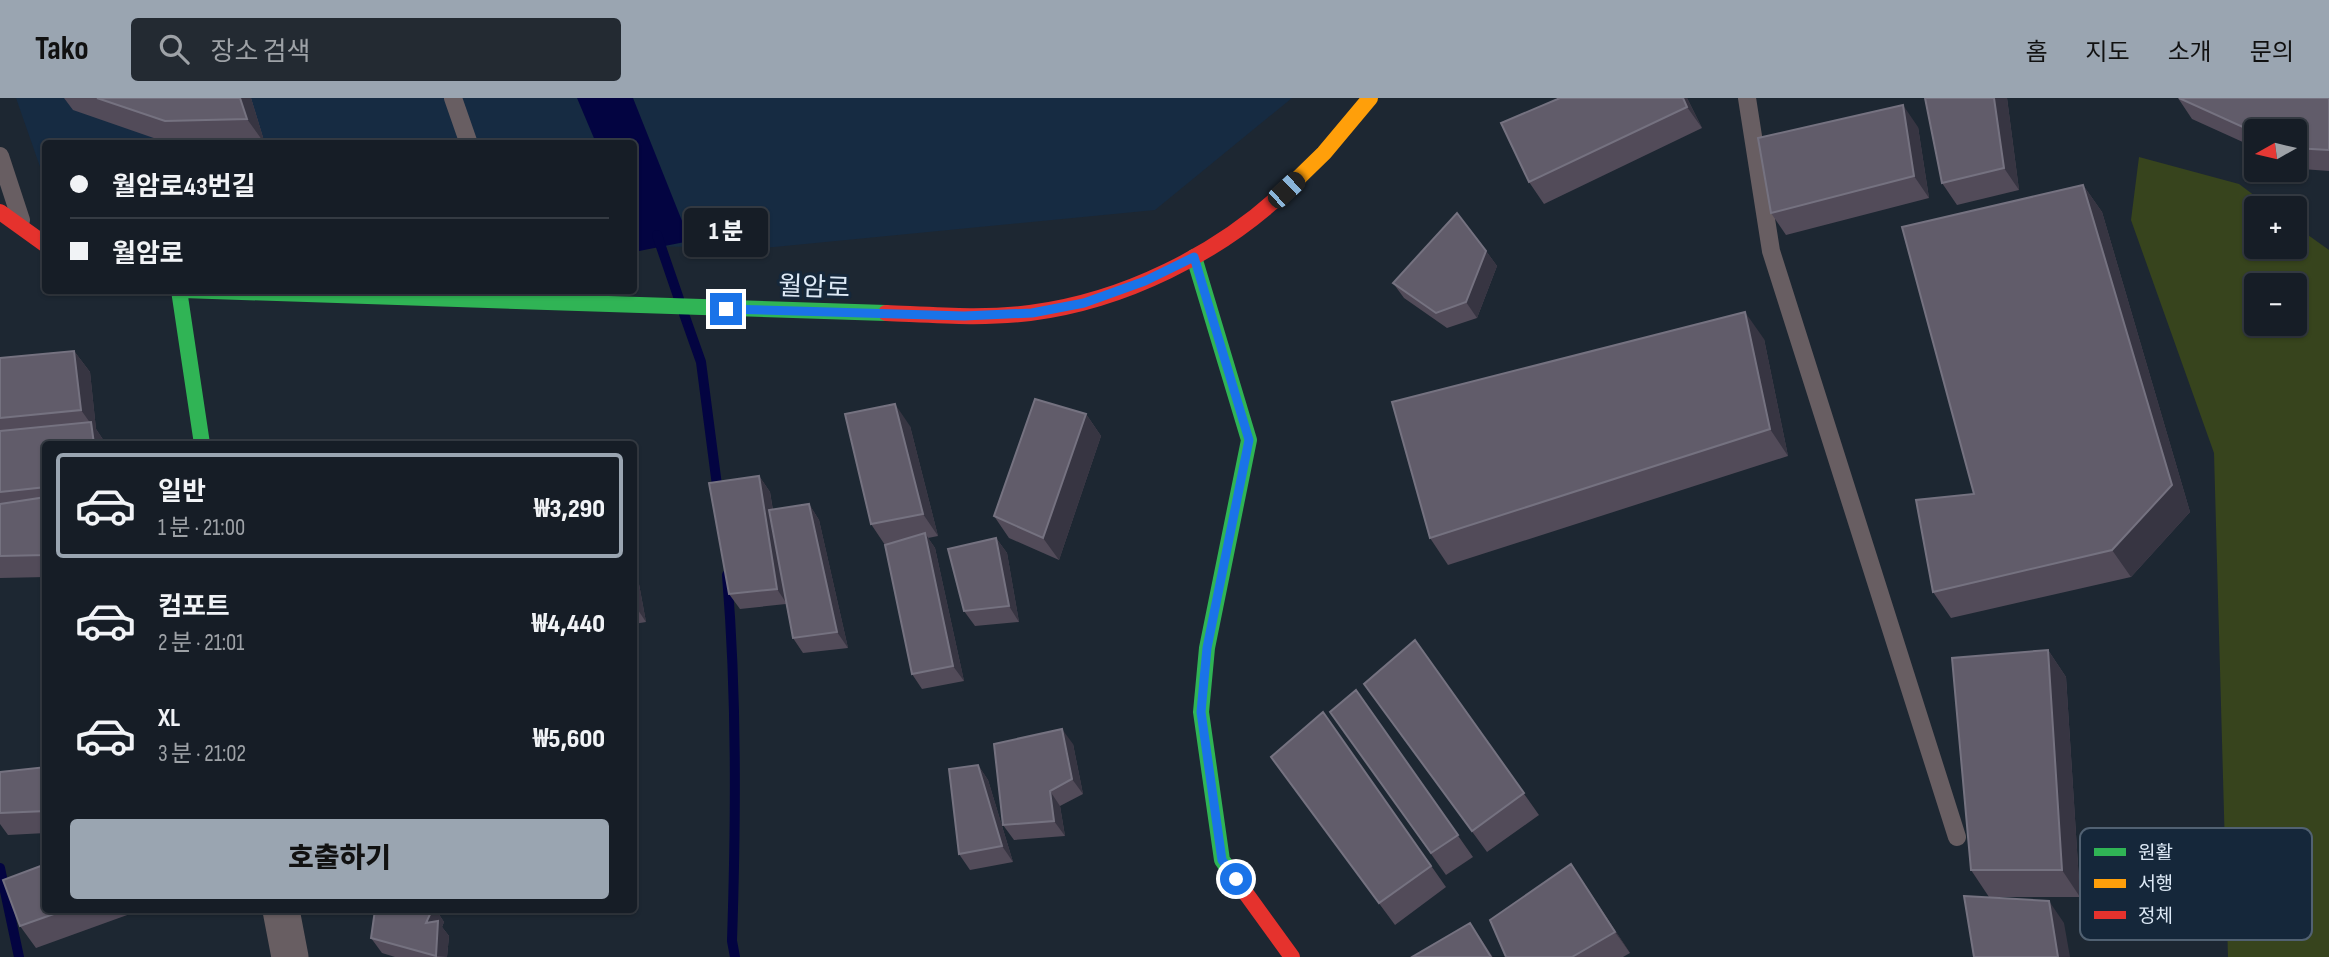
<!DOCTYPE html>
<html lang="ko">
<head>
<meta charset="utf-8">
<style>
	body { margin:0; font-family:"Sofia Sans Condensed","Noto Sans KR",sans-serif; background:#232a32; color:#f1f3f6; height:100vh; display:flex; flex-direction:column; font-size:26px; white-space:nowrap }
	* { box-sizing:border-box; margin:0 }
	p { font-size:23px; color:#9ea2a7 }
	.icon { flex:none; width:38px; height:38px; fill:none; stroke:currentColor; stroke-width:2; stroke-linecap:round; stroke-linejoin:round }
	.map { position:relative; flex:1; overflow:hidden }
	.details { position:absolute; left:42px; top:343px; width:595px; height:472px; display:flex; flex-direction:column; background:#161d26; border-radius:7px; box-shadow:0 2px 5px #0004,0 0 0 2px #353b43 }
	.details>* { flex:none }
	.banner { position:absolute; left:42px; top:42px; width:595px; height:154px; border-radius:7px; box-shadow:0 2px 5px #0004,0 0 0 2px #353b43; display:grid; align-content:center; height:154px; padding:0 28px; background:#161d26 }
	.needle { width:46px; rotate:262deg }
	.controls { position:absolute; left:2244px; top:21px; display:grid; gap:14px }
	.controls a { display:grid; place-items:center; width:63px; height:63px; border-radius:7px; background:#161d26; box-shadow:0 2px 5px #0004,0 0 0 2px #353b43; font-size:35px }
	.end { position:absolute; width:32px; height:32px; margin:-16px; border:9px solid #1a73e8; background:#fff; box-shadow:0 0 0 4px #fff }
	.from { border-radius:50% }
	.bubble { position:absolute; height:49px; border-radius:7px; background:#161d26; box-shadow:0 2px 5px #0004,0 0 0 2px #353b43; font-size:23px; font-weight:800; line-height:49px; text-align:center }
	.car { position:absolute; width:21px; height:42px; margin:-21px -10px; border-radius:9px; box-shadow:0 0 5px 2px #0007; background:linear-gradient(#222 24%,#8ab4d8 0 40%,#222 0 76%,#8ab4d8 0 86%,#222 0) }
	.banner b { display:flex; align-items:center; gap:24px; height:66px; font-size:26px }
	.banner b+b { border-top:2px solid #353b43 }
	.banner i { width:18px; height:18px; background:#f1f3f6 }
	ul { padding:12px 0 0; list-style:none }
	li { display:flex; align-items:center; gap:21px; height:105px; margin:0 14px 10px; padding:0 14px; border:4px solid transparent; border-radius:7px }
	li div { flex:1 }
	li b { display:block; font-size:26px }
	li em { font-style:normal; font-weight:800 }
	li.selected { border-color:#9aa5b1 }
	li>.icon { width:63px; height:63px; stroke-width:1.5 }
	.action { display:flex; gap:14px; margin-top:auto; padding:14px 28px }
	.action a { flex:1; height:80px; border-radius:7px; background:#9aa5b1; color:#111; font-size:28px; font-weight:800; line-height:80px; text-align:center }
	header { display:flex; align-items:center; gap:42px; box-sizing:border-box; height:98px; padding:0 35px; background:#9aa5b1; color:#111 }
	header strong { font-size:33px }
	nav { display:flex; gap:38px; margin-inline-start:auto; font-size:24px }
	.search { width:490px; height:63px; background:#232a32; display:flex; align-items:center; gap:18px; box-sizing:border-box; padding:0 24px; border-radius:7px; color:#9ea2a7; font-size:26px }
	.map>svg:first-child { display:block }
</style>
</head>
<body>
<header>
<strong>Tako</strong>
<div class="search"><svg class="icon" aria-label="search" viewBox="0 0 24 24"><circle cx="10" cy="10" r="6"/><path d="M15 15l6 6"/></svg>장소 검색</div>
<nav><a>홈</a><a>지도</a><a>소개</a><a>문의</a></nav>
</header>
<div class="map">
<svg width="2329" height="859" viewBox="0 0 2329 859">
	<rect width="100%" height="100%" fill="#1d2732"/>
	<path fill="#162b42" d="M16,0H1292L1155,112L764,150L634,148V46H46L45,83Z"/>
	<path fill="#37441d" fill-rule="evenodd" d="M2139,59L2239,86L2271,110H2256V149H2294V127L2329,152V859H2228L2214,355L2131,122ZM2256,187H2294V226H2256Z"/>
	<path fill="#030441" d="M577,0H633L690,143L639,153L634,137V46L596,45Z"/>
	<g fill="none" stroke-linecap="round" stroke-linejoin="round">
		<path stroke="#030441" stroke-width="10" d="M657,137L679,201
			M684,216L701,264L718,395
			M727,477C737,600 736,721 732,843L735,859
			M0,770L19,859"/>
		<path stroke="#685e62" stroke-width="18" d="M453,0L469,46
			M1747,0L1771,153L1957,739
			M0,58L21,122"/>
		<path stroke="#685e62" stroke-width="37" d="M281,812L290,859"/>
		<path stroke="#30b455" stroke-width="16" d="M1194,159L1249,342L1207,550L1201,614L1222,762L1237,783
			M179,192L202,346
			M183,192L886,215"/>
		<path stroke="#ff9f0a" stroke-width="16" d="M1286,92L1324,55L1370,0"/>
		<path stroke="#e5322d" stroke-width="16" d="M0,114L46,147
			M886,215C934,217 983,221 1030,215C1124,203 1218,156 1286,92
			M1237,783L1292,859"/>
	</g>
	<path fill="#524b59" d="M64,0H251L265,46H171L73,12Z
		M1560,0H1687L1702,30L1544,106L1529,84Z
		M1925,0H2007L2019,92L1957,107L1942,85Z
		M2178,0H2329V73L2302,71L2294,67V33H2256V50L2192,21Z
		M1918,29L1929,100L1786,137L1771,115Z
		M2083,87L2102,114L2190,414L2131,479L1951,520L1933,494L1974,396Z
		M1486,153L1497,168L1477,220L1447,230L1404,200L1393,185Z
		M1764,241L1788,358L1448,467L1430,440Z
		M74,253L90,274L96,331L106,346H46V479L0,480V260Z
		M1086,316L1101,338L1059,462L1009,440L994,418Z
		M910,328L938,438L928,440L935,450L964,583L922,591L912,576L885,447L871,426Z
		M759,378L770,394L773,412L809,406L819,422L848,550L803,555L793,540L786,506L740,511L729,496Z
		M996,440L1007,455L1019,524L975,528L964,513Z
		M634,459L646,524L634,526Z
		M1415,542L1539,717L1487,754L1364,586Z
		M2048,552L2066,579L2080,799H1989L1971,772Z
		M1356,592L1473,759L1446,777L1330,614Z
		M1323,614L1446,789L1395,827L1271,659Z
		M1073,646L1083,696L1060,708L1065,738L1014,742L1003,727Z
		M978,667L988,682L1013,764L970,772L959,756Z
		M46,669V735L8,737L0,726V674Z
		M1571,766L1630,855L1623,859H1506Z
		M46,812H141L36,850L20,828Z
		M375,812H436L444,824L442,829L449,838L447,859H395L382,855L371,840Z"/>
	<path fill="#373542" d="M240,0H251L265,46L247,21Z
		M1683,0H1687L1702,30L1687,9Z
		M1994,0H2007L2019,92L2004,70Z
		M1903,7L1918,29L1929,100L1914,78Z
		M2083,87L2102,114L2190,414L2131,479L2112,452Z
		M1486,153L1497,168L1477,220L1466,204Z
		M1745,214L1764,241L1788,358L1770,331Z
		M74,253L90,274L96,331L106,346H94L91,326L81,312Z
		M895,306L910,328L938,438L923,416Z
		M1086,316L1101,338L1059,462L1043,440Z
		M759,378L770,394L787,506L777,491Z
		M809,406L819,422L848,550L837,534Z
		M925,435L935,450L964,583L953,568Z
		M996,440L1007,455L1019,524L1009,508Z
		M634,459L646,524L634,506Z
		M2048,552L2066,579L2080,799L2062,772Z
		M1062,631L1073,646L1083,696L1072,681Z
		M978,667L988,682L1013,764L1002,748Z
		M1050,693L1060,708L1065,738L1054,723Z
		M1571,766L1586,788L1630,855L1615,834Z
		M2049,803L2064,825L2070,859H2058Z
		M423,812H436L444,824L442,829L449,838L447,859L436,858L426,825Z
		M1470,825L1485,847L1493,859H1491Z"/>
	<path fill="#615c6a" stroke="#757280" stroke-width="2" d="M97,0H240L247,21L165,23Z
		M1560,0H1683L1687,9L1529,84L1501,25Z
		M1925,0H1994L2004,70L1942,85Z
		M2179,0H2329V52L2294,50V33H2256V35Z
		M1903,7L1914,78L1771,115L1758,40Z
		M2083,87L2172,387L2112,452L1933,494L1916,402L1974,396L1902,129Z
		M1457,115L1486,153L1466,204L1436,215L1393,185Z
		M1745,214L1770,331L1430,440L1392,304Z
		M74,253L81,312L0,320V260Z
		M1035,301L1086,316L1043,440L994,418Z
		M895,306L923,416L871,426L845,316Z
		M91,324L94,346H46V389L0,394V333Z
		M759,378L777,491L729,496L709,385Z
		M46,399V457L0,458V406Z
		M809,406L837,534L793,540L769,412Z
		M925,435L953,568L912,576L885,447Z
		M996,440L1009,508L964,513L948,451Z
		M1415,542L1524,695L1472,733L1364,586Z
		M2048,552L2062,772H1971L1952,560Z
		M1356,592L1458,737L1431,755L1330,614Z
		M1323,614L1431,768L1379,805L1271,659Z
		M1062,631L1072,681L1050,693L1054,723L1003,727L994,646Z
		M978,667L1002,748L959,756L949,671Z
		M46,669V713L0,715V674Z
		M46,766V812H65L20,828L3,782Z
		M1571,766L1615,834L1572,859H1506L1490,822Z
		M1964,798L2049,803L2058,859H1974Z
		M375,812H432L426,825L438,823L436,858L371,840Z
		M1470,825L1491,859H1412Z"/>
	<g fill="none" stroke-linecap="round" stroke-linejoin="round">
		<path stroke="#1a73e8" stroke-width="9" d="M726,211L964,218L1032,215L1084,205L1145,183L1194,159L1249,342L1207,550L1201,614L1222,762L1236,781"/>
	</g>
	<g text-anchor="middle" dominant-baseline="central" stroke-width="6" stroke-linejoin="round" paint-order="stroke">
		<g font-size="26" fill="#dde9f6" stroke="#15273a">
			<text transform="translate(814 190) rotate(2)">월암로</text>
		</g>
	</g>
	<rect x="2080" y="730" width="232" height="112" rx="10" fill="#15273a" stroke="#516172" stroke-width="2"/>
	<rect x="2094" y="750" width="32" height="8" fill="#30b455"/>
	<rect x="2094" y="781" width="32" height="9" fill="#ff9f0a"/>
	<rect x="2094" y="813" width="32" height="8" fill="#e5322d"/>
	<g font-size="19" fill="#dde9f6">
		<text x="2138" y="761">원활</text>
		<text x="2138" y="792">서행</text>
		<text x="2138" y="824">정체</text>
	</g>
</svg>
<div class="controls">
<a><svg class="needle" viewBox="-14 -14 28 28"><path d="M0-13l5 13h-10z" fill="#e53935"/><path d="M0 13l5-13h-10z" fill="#9ea2a7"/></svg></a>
<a>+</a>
<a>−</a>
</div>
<i class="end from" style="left:1236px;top:781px"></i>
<i class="end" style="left:726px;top:211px"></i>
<div class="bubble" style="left:684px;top:110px;width:84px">1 분</div>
<i class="car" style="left:1286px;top:92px;rotate:47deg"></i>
<div class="banner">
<b><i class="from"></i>월암로43번길</b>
<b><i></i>월암로</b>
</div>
<section class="details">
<ul>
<li class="selected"><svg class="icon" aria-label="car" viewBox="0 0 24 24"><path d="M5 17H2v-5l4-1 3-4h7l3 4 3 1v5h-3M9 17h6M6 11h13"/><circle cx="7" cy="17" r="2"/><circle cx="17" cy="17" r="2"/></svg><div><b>일반</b><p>1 분 · 21:00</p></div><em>₩3,290</em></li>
<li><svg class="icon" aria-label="car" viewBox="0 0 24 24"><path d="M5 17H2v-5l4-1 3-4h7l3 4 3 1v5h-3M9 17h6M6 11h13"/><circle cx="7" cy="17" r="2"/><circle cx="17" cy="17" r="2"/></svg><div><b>컴포트</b><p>2 분 · 21:01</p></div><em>₩4,440</em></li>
<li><svg class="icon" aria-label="car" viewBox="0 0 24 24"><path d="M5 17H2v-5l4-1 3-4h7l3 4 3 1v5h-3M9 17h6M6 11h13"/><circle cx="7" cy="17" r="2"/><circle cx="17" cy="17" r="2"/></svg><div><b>XL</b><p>3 분 · 21:02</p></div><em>₩5,600</em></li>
</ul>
<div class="action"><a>호출하기</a></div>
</section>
</div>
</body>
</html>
